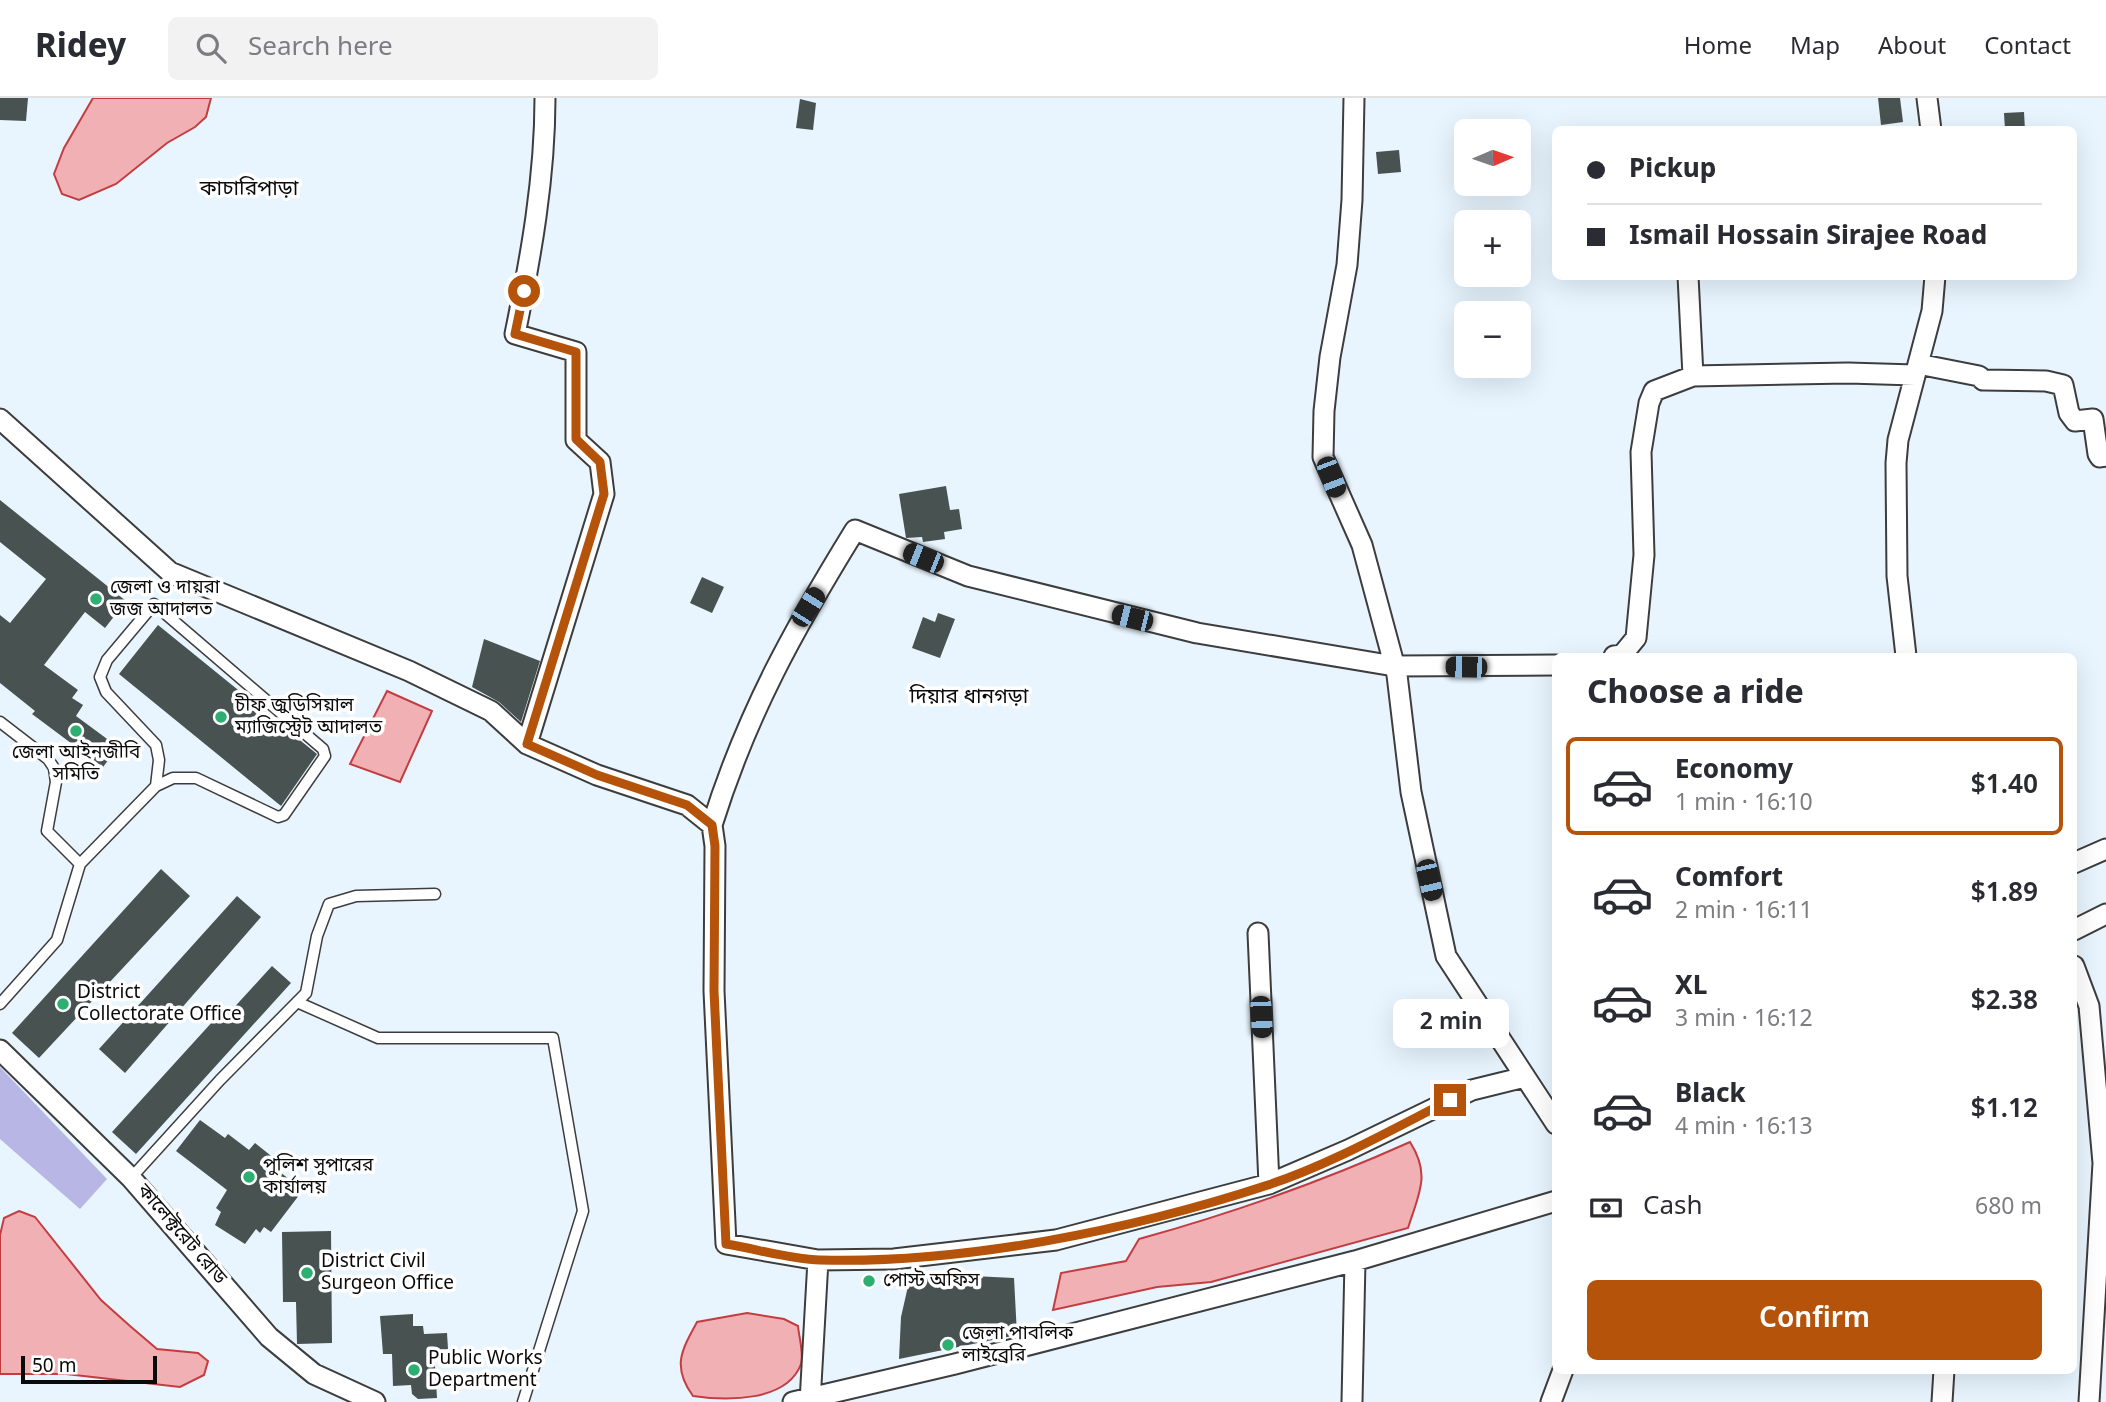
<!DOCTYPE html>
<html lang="en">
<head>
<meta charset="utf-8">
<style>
	body { margin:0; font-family:Georgia,"Noto Sans Bengali",serif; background:#f2f2f3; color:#2b2b33; height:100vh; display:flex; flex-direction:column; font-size:26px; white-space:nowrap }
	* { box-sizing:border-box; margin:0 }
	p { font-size:23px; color:#7c7c81 }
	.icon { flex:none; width:38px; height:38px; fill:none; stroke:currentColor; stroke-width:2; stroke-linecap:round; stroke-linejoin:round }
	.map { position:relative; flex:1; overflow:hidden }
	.details { position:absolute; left:1552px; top:555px; width:525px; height:721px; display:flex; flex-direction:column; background:#fff; border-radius:10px; box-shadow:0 7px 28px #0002 }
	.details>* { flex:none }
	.guide { position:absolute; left:1552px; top:28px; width:525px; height:154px; border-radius:10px; box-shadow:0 7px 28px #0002; display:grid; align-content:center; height:154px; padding:0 35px; background:#fff }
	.needle { width:46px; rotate:88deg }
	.tools { position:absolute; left:1454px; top:21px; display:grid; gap:14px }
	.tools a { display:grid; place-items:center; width:77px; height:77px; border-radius:10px; background:#fff; box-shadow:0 7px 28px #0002; font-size:35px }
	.scale { position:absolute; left:21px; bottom:18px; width:136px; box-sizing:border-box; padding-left:7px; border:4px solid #0a0a0a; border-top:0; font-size:19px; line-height:24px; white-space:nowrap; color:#0a0a0a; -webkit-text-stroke:5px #fff; paint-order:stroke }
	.end { position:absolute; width:32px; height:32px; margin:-16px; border:9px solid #b45309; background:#fff; box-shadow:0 0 0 4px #fff }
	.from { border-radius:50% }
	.bubble { position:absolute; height:49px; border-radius:10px; background:#fff; box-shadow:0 7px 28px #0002; font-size:23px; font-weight:600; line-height:49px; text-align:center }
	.car { position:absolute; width:21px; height:42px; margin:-21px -10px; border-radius:9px; box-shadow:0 0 5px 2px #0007; background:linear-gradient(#222 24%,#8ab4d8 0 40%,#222 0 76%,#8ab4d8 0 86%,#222 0) }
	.guide b { display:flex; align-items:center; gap:24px; height:66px; font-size:26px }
	.guide b+b { border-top:2px solid #e1e1e2 }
	.guide i { width:18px; height:18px; background:#2b2b33 }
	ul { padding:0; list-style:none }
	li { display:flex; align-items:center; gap:21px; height:98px; margin:0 14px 10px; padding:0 21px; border:4px solid transparent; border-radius:10px }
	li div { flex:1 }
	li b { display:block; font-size:26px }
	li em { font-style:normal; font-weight:600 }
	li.selected { border-color:#b45309 }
	li>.icon { width:63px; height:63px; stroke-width:1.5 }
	h2 { padding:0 35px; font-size:32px; line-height:84px }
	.pay { display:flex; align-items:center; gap:18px; height:77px; padding:0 35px; font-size:26px }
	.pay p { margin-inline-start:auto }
	.action { display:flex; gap:14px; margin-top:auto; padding:14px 35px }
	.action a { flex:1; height:80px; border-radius:10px; background:#b45309; color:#fff; font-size:28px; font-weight:600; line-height:80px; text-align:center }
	header { display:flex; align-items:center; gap:42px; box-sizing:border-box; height:98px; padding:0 35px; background:#fff; border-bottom:2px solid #e1e1e2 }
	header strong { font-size:33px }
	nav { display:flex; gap:38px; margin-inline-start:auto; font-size:24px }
	.search { width:490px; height:63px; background:#f2f2f3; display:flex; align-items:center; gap:18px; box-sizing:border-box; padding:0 24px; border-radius:10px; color:#7c7c81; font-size:26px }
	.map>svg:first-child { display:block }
</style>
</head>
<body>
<header>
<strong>Ridey</strong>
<div class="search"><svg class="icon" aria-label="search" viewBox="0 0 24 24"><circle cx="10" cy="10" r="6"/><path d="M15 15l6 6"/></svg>Search here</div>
<nav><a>Home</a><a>Map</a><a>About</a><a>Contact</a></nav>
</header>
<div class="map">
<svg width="2106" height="1304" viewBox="0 0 2106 1304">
	<rect width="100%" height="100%" fill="#e8f5fe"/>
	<path fill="#b8b6e4" d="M0,969L107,1081L80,1111L0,1041Z"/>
	<path fill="#f1b1b4" stroke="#c33d40" stroke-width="2" d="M93,0H211L206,19L195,29L167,45L116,86L79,102L62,96L54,76L64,50Z
		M387,593L432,613L400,684L350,666Z
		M1410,1044C1431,1077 1419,1095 1408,1130L1211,1184L1157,1189L1053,1212L1061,1175L1126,1163L1139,1141C1233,1115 1321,1084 1410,1044Z
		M19,1113L35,1119L101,1202L130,1228L157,1251L198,1255L208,1263L204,1277L180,1289L66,1276H0V1137L4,1120Z
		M747,1215L784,1221L798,1228C799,1239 804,1256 801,1266C787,1304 727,1303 693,1298C672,1269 681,1253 697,1224Z"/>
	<path fill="#475251" d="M0,0H28L26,23L0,22Z
		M1878,0H1900L1903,24L1881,27Z
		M800,1L816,5L813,32L796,30Z
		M2024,14L2025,32H2005L2004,15Z
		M1399,52L1401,74L1378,76L1376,54Z
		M946,388L950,412L959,411L962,431L944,434L945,441L923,444L922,439L906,440L899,396Z
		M0,402L126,503L105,530L85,514L44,567L78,592L72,600L83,607L76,618L118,649L103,669L32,616L35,613L0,585V517L10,525L46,481L0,444Z
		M702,479L724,489L712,515L690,505Z
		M938,515L955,521L940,560L912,550L923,519L935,524Z
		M158,527L317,656L281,708L119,576Z
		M484,541L540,563L521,624L499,604L472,589Z
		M161,771L190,798L39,960L12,935Z
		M237,798L261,819L125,975L99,951Z
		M272,868L291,885L136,1056L112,1034L224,911L229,915Z
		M200,1022L225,1040L228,1036L249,1052L255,1045L275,1061L271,1067L303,1092L271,1134L264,1129L260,1135L256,1131L245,1146L215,1127L221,1114L216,1110L227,1092L176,1053Z
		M331,1133L332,1245L297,1246L296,1204H283L282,1134Z
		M911,1175L1014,1180L1017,1237L899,1261L901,1219Z
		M413,1216V1228H423L424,1236L447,1235L448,1251L434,1252L437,1300L418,1301L412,1296L411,1287L393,1288L392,1256H383L380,1218Z"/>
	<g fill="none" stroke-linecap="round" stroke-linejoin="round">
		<g stroke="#3d3d3d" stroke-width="13">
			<path id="lane" d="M0,624L48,661L54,670L56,684L47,733L80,766
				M297,904L378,940H553L583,1113L523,1304
				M0,906L57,842L80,766L156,688L159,662L156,647L106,594L100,579L107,562L154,506L323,651L325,658L284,717L278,719L196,680H173L156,688
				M131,1080L220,982L306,895L317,838L329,806L356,798L435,796"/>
		</g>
		<g stroke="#3d3d3d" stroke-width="23">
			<path id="street" d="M1354,0L1352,102L1347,167L1330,259L1324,313L1323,359L1362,447L1397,577L1411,694L1446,858L1556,1026
				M1927,0L1931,32
				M1688,178L1693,278
				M1918,266L1979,278L1983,282L2046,283L2063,287L2069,315L2075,323L2093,321L2098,356L2100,359L2106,358
				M0,321L170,474L409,573L491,613L527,646L597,677L687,707L712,727L715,748L714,893L726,1146L818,1162L894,1161L1056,1142L1269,1086L1348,1052L1472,992L1525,979
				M1614,558L1622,557L1636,540L1644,457L1641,354L1649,305L1654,293L1693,278L1848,275L1915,277
				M1906,558L1897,478L1896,365L1898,342L1932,213L1935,178
				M527,646L604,396L600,364L576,342V254L515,236C531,158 545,80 545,0
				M712,727C747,615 794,531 855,432L968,478L1197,535L1394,568L1556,567
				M2074,765L2106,751
				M2074,832L2106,816
				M1258,835L1269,1086
				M2074,868L2089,908L2103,1065L2089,1304
				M0,952L131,1080L269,1239L314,1276L375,1304
				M793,1304L955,1266L1355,1163L1556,1103
				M810,1304L818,1162
				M1352,1304L1355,1163
				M1551,1304L1563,1272
				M1942,1304L1944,1272"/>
		</g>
		<use href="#lane" stroke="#fff" stroke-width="10"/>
		<use href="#street" stroke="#fff" stroke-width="19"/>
	</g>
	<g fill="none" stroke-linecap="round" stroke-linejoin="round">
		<path stroke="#b45309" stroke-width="9" d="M524,193L515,236L576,254V341L600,364L604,396L527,646L597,677L687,707L712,727L715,748L714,893L726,1146C757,1151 789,1161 820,1162C964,1166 1131,1132 1268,1087C1331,1066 1391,1032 1450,1002"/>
	</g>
	<g fill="#2daf72" stroke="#fff" stroke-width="2.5">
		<circle cx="96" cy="501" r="7"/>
		<circle cx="221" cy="619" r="7"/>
		<circle cx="76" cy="633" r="7"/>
		<circle cx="63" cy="906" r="7"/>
		<circle cx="249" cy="1079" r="7"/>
		<circle cx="307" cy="1175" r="7"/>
		<circle cx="869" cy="1183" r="7"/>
		<circle cx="948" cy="1247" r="7"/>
		<circle cx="414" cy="1272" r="7"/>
	</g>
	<g text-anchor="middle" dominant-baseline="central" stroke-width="7" stroke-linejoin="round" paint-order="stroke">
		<g font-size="19" fill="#0a0a0a" stroke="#fff" text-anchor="start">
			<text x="110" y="490">জেলা ও দায়রা<tspan x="110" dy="22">জজ আদালত</tspan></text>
			<text x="235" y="608">চীফ জুডিসিয়াল<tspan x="235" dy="22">ম্যাজিস্ট্রেট আদালত</tspan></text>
			<text x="76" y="655" text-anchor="middle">জেলা আইনজীবি<tspan x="76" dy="22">সমিতি</tspan></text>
			<text x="77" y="895">District<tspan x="77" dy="22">Collectorate Office</tspan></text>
			<text x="263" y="1068">পুলিশ সুপারের<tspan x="263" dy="22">কার্যালয়</tspan></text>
			<text x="321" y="1164">District Civil<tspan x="321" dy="22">Surgeon Office</tspan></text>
			<text x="883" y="1183">পোস্ট অফিস</text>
			<text x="962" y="1236">জেলা পাবলিক<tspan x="962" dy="22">লাইব্রেরি</tspan></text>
			<text x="428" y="1261">Public Works<tspan x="428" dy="22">Department</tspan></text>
		</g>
		<g font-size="19" fill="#0a0a0a" stroke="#fff">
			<text transform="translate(181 1137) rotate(49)">কালেক্টরেট রোড</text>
		</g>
		<g font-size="21" fill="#0a0a0a" stroke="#fff">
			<text x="249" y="92">কাচারিপাড়া</text>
			<text x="969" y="600">দিয়ার ধানগড়া</text>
		</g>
	</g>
</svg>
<div class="tools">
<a><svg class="needle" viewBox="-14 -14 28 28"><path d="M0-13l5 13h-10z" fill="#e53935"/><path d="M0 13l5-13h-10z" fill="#7c7c81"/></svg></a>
<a>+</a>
<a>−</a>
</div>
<div class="scale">50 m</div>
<i class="end from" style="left:524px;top:193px"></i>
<i class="end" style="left:1450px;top:1002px"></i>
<div class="bubble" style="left:1393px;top:901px;width:116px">2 min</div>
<i class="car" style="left:1331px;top:379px;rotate:159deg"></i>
<i class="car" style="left:923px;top:460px;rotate:292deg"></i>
<i class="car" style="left:808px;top:509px;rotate:32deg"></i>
<i class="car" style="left:1132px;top:520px;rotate:284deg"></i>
<i class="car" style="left:1466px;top:569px;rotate:271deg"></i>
<i class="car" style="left:1429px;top:782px;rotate:167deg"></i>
<i class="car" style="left:1261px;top:919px;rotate:177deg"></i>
<div class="guide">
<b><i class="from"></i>Pickup</b>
<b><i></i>Ismail Hossain Sirajee Road</b>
</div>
<section class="details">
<h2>Choose a ride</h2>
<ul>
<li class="selected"><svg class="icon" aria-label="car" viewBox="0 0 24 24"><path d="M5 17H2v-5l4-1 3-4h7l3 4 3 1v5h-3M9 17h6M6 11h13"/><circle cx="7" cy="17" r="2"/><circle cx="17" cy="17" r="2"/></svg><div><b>Economy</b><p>1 min · 16:10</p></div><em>$1.40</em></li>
<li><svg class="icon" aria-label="car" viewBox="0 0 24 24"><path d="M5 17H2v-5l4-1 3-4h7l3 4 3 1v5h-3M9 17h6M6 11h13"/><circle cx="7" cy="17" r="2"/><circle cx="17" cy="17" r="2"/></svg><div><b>Comfort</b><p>2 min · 16:11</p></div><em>$1.89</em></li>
<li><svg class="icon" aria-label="car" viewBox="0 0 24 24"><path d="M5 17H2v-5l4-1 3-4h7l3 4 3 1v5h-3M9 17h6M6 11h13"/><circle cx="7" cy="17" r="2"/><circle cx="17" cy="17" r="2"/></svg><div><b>XL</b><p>3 min · 16:12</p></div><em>$2.38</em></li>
<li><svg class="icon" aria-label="car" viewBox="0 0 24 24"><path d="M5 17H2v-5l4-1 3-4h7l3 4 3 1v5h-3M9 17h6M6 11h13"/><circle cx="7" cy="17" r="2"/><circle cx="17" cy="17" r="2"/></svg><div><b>Black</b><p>4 min · 16:13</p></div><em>$1.12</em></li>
</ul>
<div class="pay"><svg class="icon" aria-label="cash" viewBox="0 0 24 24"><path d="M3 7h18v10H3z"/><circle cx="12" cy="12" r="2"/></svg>Cash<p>680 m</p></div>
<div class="action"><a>Confirm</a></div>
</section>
</div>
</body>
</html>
